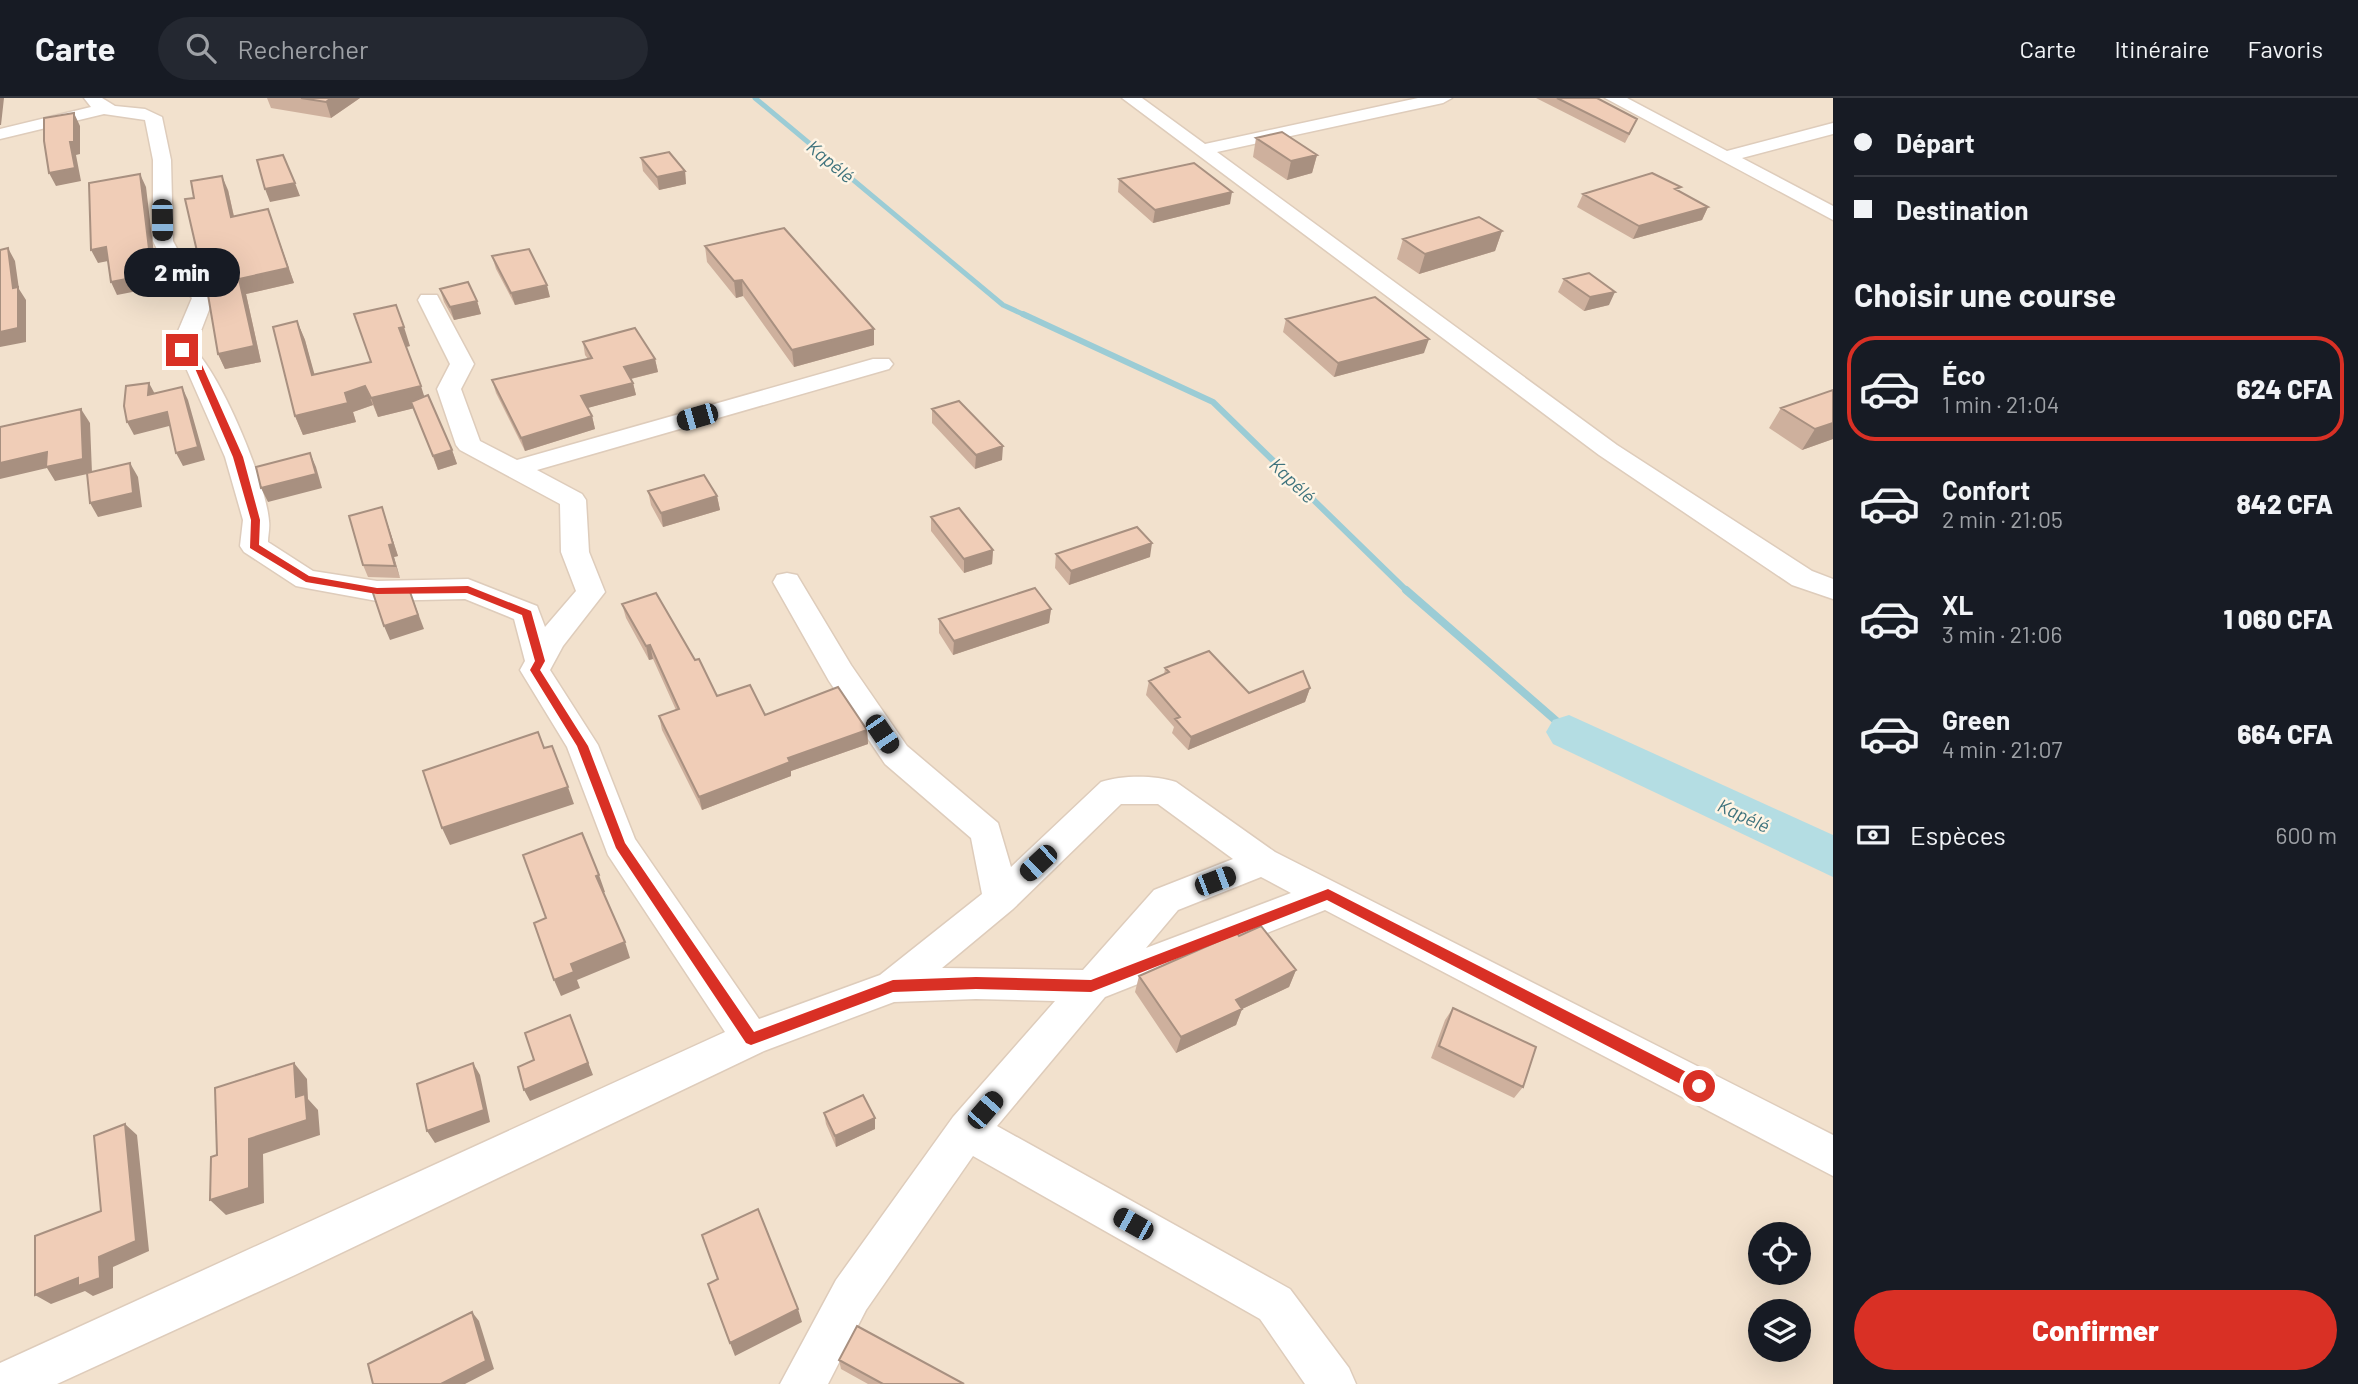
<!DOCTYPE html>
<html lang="fr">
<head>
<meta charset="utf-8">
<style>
	body { margin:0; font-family:Barlow,sans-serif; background:#242831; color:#f1f3f6; height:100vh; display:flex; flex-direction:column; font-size:26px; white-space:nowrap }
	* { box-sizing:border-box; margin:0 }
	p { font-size:23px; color:#9ea1a6 }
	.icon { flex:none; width:38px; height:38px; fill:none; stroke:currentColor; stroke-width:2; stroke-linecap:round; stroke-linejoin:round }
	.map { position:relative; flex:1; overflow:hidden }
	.details { display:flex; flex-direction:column; background:#171b24; width:525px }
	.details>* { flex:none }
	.guide { display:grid; align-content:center; height:154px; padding:0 21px; background:#171b24 }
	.tools { position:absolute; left:1748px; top:1124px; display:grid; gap:14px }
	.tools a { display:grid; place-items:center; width:63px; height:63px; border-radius:50%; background:#171b24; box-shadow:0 7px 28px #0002; font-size:35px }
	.end { position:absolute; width:32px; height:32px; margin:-16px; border:9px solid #d93025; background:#fff; box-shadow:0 0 0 4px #fff }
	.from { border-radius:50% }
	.bubble { position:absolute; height:49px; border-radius:24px; background:#171b24; box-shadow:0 7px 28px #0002; font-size:23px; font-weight:800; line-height:49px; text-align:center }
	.car { position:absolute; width:21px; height:42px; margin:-21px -10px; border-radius:9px; box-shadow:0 0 5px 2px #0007; background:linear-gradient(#222 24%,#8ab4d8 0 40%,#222 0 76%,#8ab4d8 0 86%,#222 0) }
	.guide b { display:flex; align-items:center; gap:24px; height:66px; font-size:26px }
	.guide b+b { border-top:2px solid #363941 }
	.guide i { width:18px; height:18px; background:#f1f3f6 }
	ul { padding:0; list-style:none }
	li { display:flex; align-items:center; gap:21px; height:105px; margin:0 14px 10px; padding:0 7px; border:4px solid transparent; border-radius:28px }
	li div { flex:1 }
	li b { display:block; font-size:26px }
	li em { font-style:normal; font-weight:800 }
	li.active { border-color:#d93025 }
	li>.icon { width:63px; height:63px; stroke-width:1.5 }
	h2 { padding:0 21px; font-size:32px; line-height:84px }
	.pay { display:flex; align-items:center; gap:18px; height:77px; padding:0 21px; font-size:26px }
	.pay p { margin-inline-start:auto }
	.action { display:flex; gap:14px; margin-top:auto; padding:14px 21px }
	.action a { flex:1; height:80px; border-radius:42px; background:#d93025; color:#fff; font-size:28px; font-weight:800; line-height:80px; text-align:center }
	header { display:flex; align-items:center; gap:42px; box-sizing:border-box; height:98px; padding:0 35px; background:#171b24; border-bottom:2px solid #363941 }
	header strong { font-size:33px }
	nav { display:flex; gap:38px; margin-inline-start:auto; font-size:24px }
	.search { width:490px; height:63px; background:#242831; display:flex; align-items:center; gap:18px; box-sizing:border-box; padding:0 24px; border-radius:38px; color:#9ea1a6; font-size:26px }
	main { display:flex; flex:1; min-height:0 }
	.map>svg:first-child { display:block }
</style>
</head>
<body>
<header>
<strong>Carte</strong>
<div class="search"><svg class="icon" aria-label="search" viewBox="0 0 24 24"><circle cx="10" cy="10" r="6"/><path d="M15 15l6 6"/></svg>Rechercher</div>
<nav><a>Carte</a><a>Itinéraire</a><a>Favoris</a></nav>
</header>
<main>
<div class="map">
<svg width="1833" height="1286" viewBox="0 0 1833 1286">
	<rect width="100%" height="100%" fill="#fbf0df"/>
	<path fill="#f2e1cd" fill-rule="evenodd" d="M0,0H1833V1286H0ZM1760,1136H1799V1174H1760ZM1760,1213H1799V1251H1760Z"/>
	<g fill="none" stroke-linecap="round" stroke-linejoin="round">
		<path stroke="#9bccd5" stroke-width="5" d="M755,0L1003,207L1027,218"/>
		<path stroke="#9bccd5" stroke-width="6" d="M1023,216L1213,304L1408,494"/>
		<path stroke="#9bccd5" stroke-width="8" d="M1406,492L1569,634"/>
		<path fill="#b4dde3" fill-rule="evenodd" d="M1569,617L1833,737V779L1553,646L1546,634L1553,622Z"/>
		<g stroke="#deccbb" stroke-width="3">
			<path id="street" d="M84,0H102L115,8L145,11L162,19L171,62L173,143L190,175L214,199L194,251C221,277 266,384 269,423C270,430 268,437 268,444L313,473L377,483L468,481L537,508L545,529L576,493L561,454L560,406L460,352L456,347L437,291L450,266L418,202L421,197H437L474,266L461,291L480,343L517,362L873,261H889L893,266L889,271L537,372L582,396L586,402L589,454L605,494L563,548L550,572L598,647L635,741L759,921L880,877L982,796L971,740L885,666L829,583L773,484L777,477L787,475L797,477L851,567L907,648L998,725L1011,769L1101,684C1123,677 1154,677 1176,684L1275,754L1833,1037V1078L1325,812L1105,899L997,1028L1290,1191L1349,1270L1356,1286H1305L1260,1221L973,1058L866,1212L828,1286H780L836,1182L953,1019L1055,903L976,901L894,904L764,953L295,1177L57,1286H0V1265L725,934L608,757L567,649L520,572L525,563L514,521L465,501L377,503L306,490L296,488L244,454L240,448L243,422L225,359L186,270L170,252L192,200L170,178L153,143V62L145,22L104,16L0,41V31L91,9ZM1121,706H1158L1233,761L1154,792L1083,872L942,870L1013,811ZM1261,779L1291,795L1146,850L1178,812Z
				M1122,0H1142L1205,46L1418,0H1452L1443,5L1217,54L1617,347L1812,473L1833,481V501L1792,487L1599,357Z
				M1605,0H1627L1727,53L1833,25V36L1742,60L1833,108V122Z"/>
		</g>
		<use href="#street" fill="#fff" fill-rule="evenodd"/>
	</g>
	<path fill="#ceb09d" d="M267,0H360L331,20L271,10Z
		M1536,0H1597L1633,30L1625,45Z
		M1256,40L1317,57L1312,75L1287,82L1253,59Z
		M641,60L685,73L686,86L659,92L643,73Z
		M1119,81L1230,106L1153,125L1118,94Z
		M228,92L234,118L268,111L294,185L246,196L261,264L225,271L218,256L208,188L202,175Z
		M1679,93L1708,109L1702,122L1633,141L1577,109L1583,96Z
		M1502,133L1495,153L1419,176L1397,161L1403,141Z
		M705,148L874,231V247L794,269L743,198L736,200L707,164Z
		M492,158L550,199L515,207L496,171Z
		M1564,181L1609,207L1584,213L1558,194Z
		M440,191L477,203L481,216L454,222L444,204Z
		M354,216L410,248L406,249L424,299L452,352L457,366L438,372L414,310L378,319L373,307L353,314L356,324L303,337L295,318L297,223L305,242L314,277L371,264Z
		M1286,221L1424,255L1334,279L1283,234Z
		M583,244L655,261L658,274L631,281L633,285L636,297L587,310L592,318L595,331L525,353L496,295L492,282L588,261L585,257Z
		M1833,292V341L1802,352L1769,330L1781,310Z
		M932,311L1002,362L975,371L932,325Z
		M648,393L717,398L720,412L663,429L651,407Z
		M382,409L398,458L394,459L400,480L368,479L363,467Z
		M931,419L993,452L992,466L964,475L931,433Z
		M1056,456L1150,459L1069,487L1055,470Z
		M622,506L695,562L717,598L765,617L867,632L868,646L791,673V678L702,712L662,632L659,618L676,612L653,561L649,562L626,520Z
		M1051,511L1049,525L953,557L939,535V521Z
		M1165,570L1249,595L1310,590L1305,604L1188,652L1172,635L1174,629L1146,597L1149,583L1164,577Z
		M1239,838L1296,872L1289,889L1242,911L1236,927L1176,955L1135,894L1139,878Z
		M1453,910L1523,989L1514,1000L1431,960L1445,922Z
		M824,1015L875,1031L836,1049L826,1026Z
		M839,1262L964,1286H868L841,1271Z"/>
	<path fill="#a89080" d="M0,0H4L1,27H0Z
		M331,0H360L331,20L326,4Z
		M74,15L80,28V56L76,57L81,83L56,88L49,75L70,44Z
		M1317,57L1312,75L1287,82L1291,63Z
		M685,73L686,86L659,92L657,79Z
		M140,76L146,89L158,189L117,197L111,184Z
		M222,78L228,92L237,133L231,119Z
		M295,85L300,98L270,104L265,91Z
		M1232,94L1230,106L1153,125L1155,112Z
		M1708,109L1702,122L1633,141L1639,128Z
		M268,111L294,185L246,196L261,264L225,271L218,256L239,181Z
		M1502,133L1495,153L1419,176L1425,156Z
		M106,149L113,162L98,165L91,152Z
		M8,150L15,163L19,191L26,202V244L0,249V234L13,190Z
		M742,182L743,198L736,200L734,183Z
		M547,187L550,199L515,207L511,195Z
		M1615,194L1609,207L1584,213L1590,199Z
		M477,203L481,216L454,222L450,209Z
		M297,223L305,242L320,296L312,277Z
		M404,229L410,248L406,249L399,230Z
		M874,231V247L794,269L792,252Z
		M1429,241L1424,255L1334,279L1338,265Z
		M655,261L658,274L626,282L624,269Z
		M149,285L156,298L148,297Z
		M633,285L636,297L584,311L581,298Z
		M365,288L373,307L353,314L356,324L303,337L295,318L345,295Z
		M421,288L427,307L378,319L371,300Z
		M182,289L188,302L205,362L183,368L176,355Z
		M81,311L90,325L92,375L55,383L47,370L0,381V365Z
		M167,314L173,327L134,337L127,324Z
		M592,318L595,331L525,353L521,340Z
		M1833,325V341L1802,352L1815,331Z
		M1003,348L1002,362L975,371L976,357Z
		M452,352L457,366L438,372L433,358Z
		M310,355L316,369L322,390L268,404L261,390Z
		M130,365L138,379L142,409L98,419L90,405Z
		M717,398L720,412L663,429L661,415Z
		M382,409L398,458L394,459L400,480L389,447Z
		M1152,445L1150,459L1069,487L1071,473Z
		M993,452L992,466L964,475V461Z
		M409,491L424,531L390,542L384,528Z
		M1051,511L1049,525L953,557L954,543Z
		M650,547L653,561L649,562L646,548Z
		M1310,590L1305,604L1188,652L1191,639Z
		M867,632L868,646L791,673V678L702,712L699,699L788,660Z
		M568,689L574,706L450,747L442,730Z
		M599,777L605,794L602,795L596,778Z
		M625,844L630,860L577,882L580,890L561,898L554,882L571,866Z
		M1296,872L1289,889L1242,911L1236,927L1176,955L1181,939L1236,902Z
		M570,917L593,977L530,1003L524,992Z
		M294,965L307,981L308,1001L318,1012L320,1037L263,1056L264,1105L226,1117L210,1102L249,1041L296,999Z
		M473,965L480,977L490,1024L435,1045L427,1033Z
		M875,1020V1031L836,1049L835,1038Z
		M125,1026L137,1037L149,1153L113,1169V1190L93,1198L85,1193L51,1206L35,1197L99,1159Z
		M798,1211L802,1224L735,1258L730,1245Z
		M472,1214L479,1223L494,1271L465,1286H441Z"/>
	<path fill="#f0cdb7" stroke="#a89080" stroke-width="2" d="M301,0H331L326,4Z
		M1557,0H1597L1637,21L1629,36Z
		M74,15V44H70L75,70L49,75L44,43V20Z
		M1282,34L1317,57L1291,63L1256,40Z
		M669,54L685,73L657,79L641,60Z
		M283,57L295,85L265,91L257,62Z
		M1194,65L1232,94L1155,112L1119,81Z
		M1652,75L1681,89L1675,91L1708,109L1639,128L1583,96Z
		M140,76L152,176L111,184L106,149L91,152L89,85Z
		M222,78L231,119L268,111L288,170L239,181L254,248L218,256L207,191L209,182L202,175L185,101L194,100L191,83Z
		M1479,119L1502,133L1425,156L1403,141Z
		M784,130L874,231L792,252L742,182L734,183L705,148Z
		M8,150L13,190L18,189V230L0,234V152Z
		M529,151L547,187L511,195L492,158Z
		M1589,175L1615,194L1590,199L1564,181Z
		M468,184L477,203L450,209L440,191Z
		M1375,199L1429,241L1338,265L1286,221Z
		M396,207L404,229L399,230L421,288L371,300L365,288L345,295L348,305L295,318L273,229L297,223L312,277L371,264L354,216Z
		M635,230L655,261L624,269L633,285L581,298L592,318L521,340L492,282L592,260L583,244Z
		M149,285L148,297L182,289L198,349L176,355L167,314L127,324L124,308L126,288Z
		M1833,292V325L1815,331L1781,310Z
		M428,297L452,352L433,358L411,304Z
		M959,303L1003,348L976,357L932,311Z
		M81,311L83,361L46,369L47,354L0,365V329Z
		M310,355L316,376L261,390L256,369Z
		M130,365L133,395L90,405L87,375Z
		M704,377L717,398L661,415L648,393Z
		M382,409L393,446L389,447L395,468L363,467L349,418Z
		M959,410L993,452L964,461L931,419Z
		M1137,429L1152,445L1071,473L1056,456Z
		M1035,490L1051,511L954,543L939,521Z
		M409,491L418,517L384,528L372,492Z
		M656,495L695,562L699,561L717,598L750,587L765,617L838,589L867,632L788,660L790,664L699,699L659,618L679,611L650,547L646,548L622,506Z
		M1209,553L1249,595L1303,573L1310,590L1191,639L1175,621L1180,619L1149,583L1169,574L1165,570Z
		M538,634L544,650L552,648L568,689L442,730L423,673Z
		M582,735L599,777L596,778L625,844L571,866L574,874L554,882L534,825L546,820L523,757Z
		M1261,828L1296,872L1236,902L1242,911L1181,939L1139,878L1237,835L1239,838Z
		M1453,910L1536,949L1523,989L1439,948Z
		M570,917L588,965L524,992L518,969L534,962L525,935Z
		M294,965L296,999L305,996L307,1022L249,1041V1090L210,1102L211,1059L217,1057L215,990Z
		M473,965L484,1012L427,1033L417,986Z
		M863,997L875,1020L835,1038L824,1015Z
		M125,1026L136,1143L99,1159L100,1180L78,1188V1180L35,1197V1138L101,1113L94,1038Z
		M758,1111L798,1211L730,1245L708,1186L718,1181L702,1137Z
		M472,1214L486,1263L441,1286H373L368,1266Z
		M857,1228L964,1286H883L839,1262Z"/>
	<path fill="#d93025" d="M179,250H185L202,267L243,359L260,422L259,447L309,478L377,490L468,488L531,513L545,563L540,572L588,648L625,745L754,934L893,882L976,879L1091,882L1328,791L1704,983V993H1694L1327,802L1091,894L976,891L893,894L751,947L746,945L616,750L577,648L530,572L535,563L522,517L467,495L377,496L306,484L250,450L251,422L233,359L194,268Z"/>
	<g text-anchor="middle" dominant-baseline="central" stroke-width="5" stroke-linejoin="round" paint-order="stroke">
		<g font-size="19" font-style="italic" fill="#3f737d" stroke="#fff4e4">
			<text transform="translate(831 63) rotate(40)">Kapélé</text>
			<text transform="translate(1293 382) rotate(44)">Kapélé</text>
			<text transform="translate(1744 717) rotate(25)">Kapélé</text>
		</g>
	</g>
</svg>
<div class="tools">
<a><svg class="icon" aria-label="locate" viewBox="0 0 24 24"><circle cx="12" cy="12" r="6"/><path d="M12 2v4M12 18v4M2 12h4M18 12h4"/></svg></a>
<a><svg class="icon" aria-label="layers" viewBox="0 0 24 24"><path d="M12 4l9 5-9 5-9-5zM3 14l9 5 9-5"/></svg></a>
</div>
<i class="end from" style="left:1699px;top:988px"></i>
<i class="end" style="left:182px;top:252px"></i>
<div class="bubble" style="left:124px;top:150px;width:116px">2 min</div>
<i class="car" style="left:162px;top:122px;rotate:179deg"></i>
<i class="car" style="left:697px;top:319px;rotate:254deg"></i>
<i class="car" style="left:882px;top:636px;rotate:146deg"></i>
<i class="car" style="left:1038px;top:765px;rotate:227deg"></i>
<i class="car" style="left:1215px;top:783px;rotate:69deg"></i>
<i class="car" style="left:985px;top:1012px;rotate:41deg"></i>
<i class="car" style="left:1133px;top:1126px;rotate:299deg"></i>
</div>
<section class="details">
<div class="guide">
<b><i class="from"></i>Départ</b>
<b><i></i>Destination</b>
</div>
<h2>Choisir une course</h2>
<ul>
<li class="active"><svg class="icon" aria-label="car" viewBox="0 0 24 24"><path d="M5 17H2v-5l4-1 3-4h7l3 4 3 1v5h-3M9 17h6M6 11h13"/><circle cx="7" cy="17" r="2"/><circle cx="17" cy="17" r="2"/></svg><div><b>Éco</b><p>1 min · 21:04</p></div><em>624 CFA</em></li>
<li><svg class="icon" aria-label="car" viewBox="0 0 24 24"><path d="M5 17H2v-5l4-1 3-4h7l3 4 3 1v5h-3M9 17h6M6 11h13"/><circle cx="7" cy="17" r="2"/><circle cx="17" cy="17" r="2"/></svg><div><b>Confort</b><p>2 min · 21:05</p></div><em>842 CFA</em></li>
<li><svg class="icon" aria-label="car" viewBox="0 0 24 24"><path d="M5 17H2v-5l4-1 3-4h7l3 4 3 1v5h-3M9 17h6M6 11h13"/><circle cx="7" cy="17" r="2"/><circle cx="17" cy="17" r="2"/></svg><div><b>XL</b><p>3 min · 21:06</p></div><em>1 060 CFA</em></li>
<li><svg class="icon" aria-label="car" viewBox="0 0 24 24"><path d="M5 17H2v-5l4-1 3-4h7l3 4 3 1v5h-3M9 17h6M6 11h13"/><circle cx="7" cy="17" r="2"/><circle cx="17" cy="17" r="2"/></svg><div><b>Green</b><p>4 min · 21:07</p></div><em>664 CFA</em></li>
</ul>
<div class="pay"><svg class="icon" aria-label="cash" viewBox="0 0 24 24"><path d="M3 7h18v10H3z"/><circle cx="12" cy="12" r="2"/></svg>Espèces<p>600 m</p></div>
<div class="action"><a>Confirmer</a></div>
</section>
</main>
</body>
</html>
